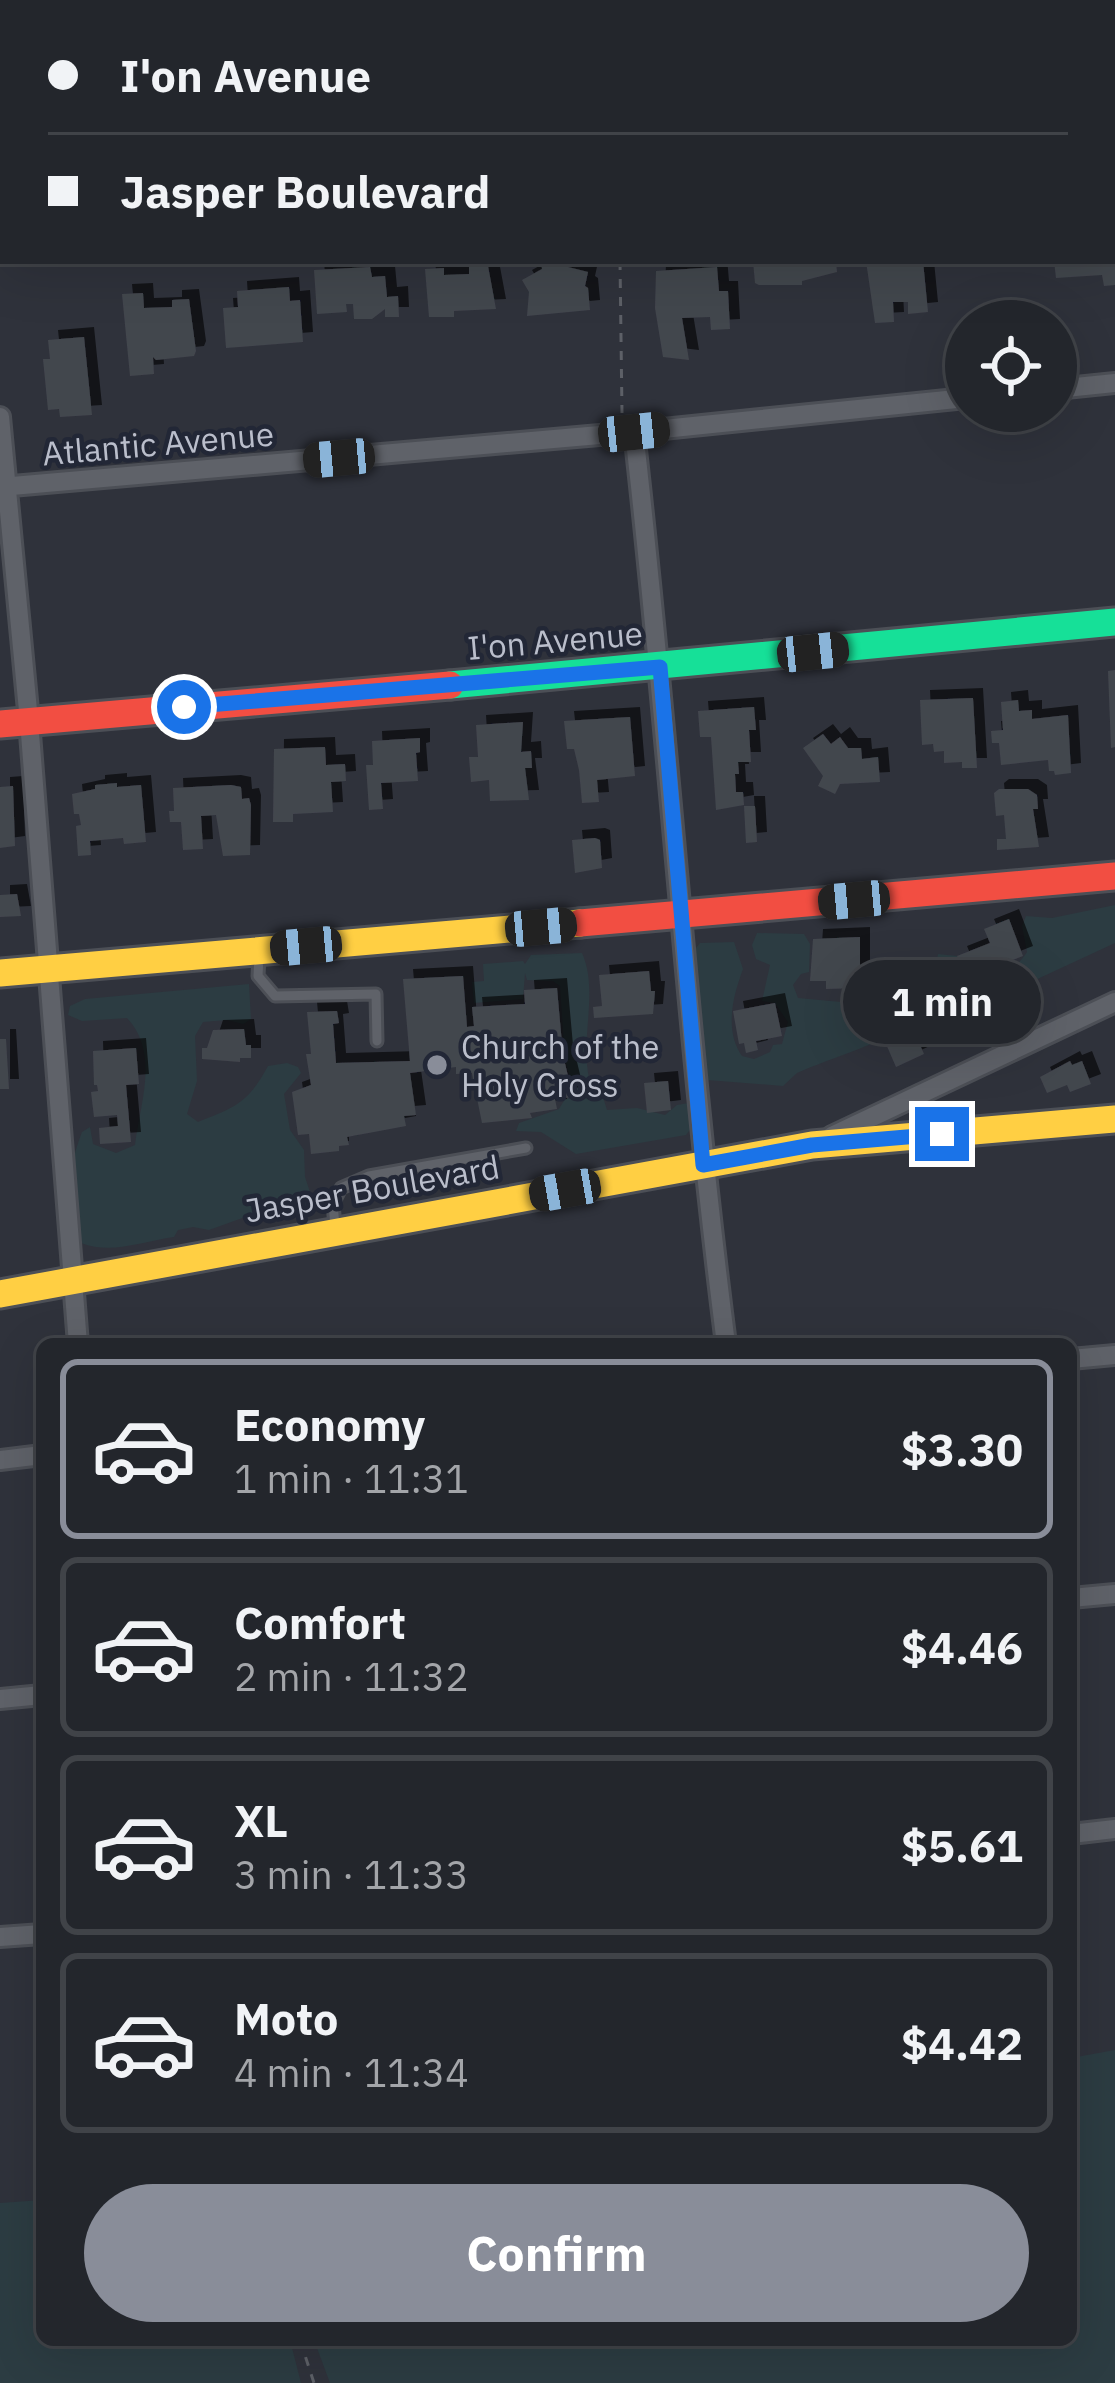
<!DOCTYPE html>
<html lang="en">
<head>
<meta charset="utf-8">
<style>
	body { margin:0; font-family:"IBM Plex Sans",sans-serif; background:#2b2e34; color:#f1f3f6; height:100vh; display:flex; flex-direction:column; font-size:45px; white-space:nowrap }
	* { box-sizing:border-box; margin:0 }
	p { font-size:39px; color:#a3a5a9 }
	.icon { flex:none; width:66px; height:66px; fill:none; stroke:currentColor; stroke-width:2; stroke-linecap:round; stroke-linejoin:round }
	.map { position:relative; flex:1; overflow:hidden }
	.side { position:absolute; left:36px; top:1338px; width:1041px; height:1008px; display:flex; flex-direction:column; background:#23262c; border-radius:18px; box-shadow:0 12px 48px #0002,0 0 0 3px #404348 }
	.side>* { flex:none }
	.banner { position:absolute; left:0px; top:0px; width:1116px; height:264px; box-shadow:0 12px 48px #0002,0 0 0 3px #404348; display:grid; align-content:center; height:264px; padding:0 48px; background:#23262c }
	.fabs { position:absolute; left:945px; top:300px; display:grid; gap:24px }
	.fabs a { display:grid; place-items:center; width:132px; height:132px; border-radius:50%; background:#23262c; box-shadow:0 12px 48px #0002,0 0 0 3px #404348; font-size:60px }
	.end { position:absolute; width:54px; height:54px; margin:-27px; border:15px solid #1a73e8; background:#fff; box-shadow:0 0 0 6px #fff }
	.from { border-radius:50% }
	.bubble { position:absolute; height:84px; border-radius:42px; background:#23262c; box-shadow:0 12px 48px #0002,0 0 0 3px #404348; font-size:39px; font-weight:800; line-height:84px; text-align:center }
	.car { position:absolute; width:36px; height:72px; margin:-36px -18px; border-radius:15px; box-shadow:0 0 9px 3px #0007; background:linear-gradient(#222 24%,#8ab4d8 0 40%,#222 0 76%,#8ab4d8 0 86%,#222 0) }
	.banner b { display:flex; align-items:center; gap:42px; height:114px; font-size:45px }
	.banner b+b { border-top:3px solid #404348 }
	.banner i { width:30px; height:30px; background:#f1f3f6 }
	ul { padding:21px 0 0; list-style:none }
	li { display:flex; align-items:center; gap:36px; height:180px; margin:0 24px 18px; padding:0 24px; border:6px solid #404348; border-radius:18px }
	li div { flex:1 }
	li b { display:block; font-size:45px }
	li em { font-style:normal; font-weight:800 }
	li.on { border-color:#898d99 }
	li>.icon { width:108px; height:108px; stroke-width:1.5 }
	.button { display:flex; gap:24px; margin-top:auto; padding:24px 48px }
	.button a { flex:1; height:138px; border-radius:72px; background:#898d99; color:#fff; font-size:48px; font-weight:800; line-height:138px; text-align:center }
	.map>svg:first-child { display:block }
</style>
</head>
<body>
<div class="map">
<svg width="1115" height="2383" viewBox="0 0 1115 2383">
	<defs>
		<filter id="shadow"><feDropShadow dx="10" dy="-10" stdDeviation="0" flood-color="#0009"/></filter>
	</defs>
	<rect width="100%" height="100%" fill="#2f323b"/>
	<path fill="#2c3c42" d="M0,0H1115V107L1113,3H3L0,239Z
		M1115,905V943L1031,982L1025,974L965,998H947C921,1032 837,1055 797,1073L783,1086L707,1080L700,1075L692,953L700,943L734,942L743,969C733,996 724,1030 742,1056L754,1059L770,1052L773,1045L782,1044L788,1022L775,1003L762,1001L770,965L756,959L752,945L757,933L804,934L810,944L809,972L801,974L793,985L798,998L852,1003L863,1010L933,977L938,954L957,956L958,970L964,980C986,987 1015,972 1027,952L1022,926L1026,916L1052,918Z
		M582,953C599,991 580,1037 589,1078L599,1084L607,1110L637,1108L665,1115L677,1105L689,1103L695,1123L686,1135L576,1154L541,1132L516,1131L519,1123L559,1109L565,1099L575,1097L565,1059L560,986L553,981L527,980L525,973L523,999L474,1003L472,982L484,981L483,964L523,961L525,964L531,955Z
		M249,984L251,1019L243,1024L227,1020L203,1022L195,1036L197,1081L187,1114L198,1122C236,1107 248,1103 268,1066L287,1063L298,1067L301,1073L284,1094L290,1130L304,1150L305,1177L311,1195L305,1209L283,1215L248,1216L209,1230L193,1227L178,1230L174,1237C143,1241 112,1255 81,1243C70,1199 65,1176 82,1132L90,1127L93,1144L116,1153L135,1145C140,1103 160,1053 127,1018L82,1021L68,1015L70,1006L85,999Z
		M1115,2050V2383H330L314,2340H1071V2058Z
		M42,2200V2340H290L301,2383H0V2203Z"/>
	<path fill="#43464e" filter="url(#shadow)" d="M541,261H567L568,267L588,272L585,286L588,288L590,310L527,316L529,292L522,280L542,269Z
		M753,261H836L837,272L802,281V285H759L755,283Z
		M866,261H923L928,312L908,314V302H893L894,322L875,323Z
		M1054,261H1115V285L1104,286L1102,275L1056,278Z
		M469,266H488L496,309L454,311V317H429L425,269L444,268V275L469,274Z
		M370,267L372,277L385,276L387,297L398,296L399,317H385V309L372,319H354L353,304H346L347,312L317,314L314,270Z
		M717,267L719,291H728L730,329L711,330L710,317L682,318L689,360L663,357L655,308L656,271Z
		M289,287L290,301L300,300L303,342L226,348L223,308L238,307L237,291Z
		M143,293L144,308L172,307V300L189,299L196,351L194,356L156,360L153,357L154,374L130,376L122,294Z
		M84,337L92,415L60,417L59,409L48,410L43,359H50L48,340Z
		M1115,670V747L1111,748L1108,671Z
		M973,698L977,768H962V762L944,763V751L934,752L933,744L922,745L920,700Z
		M1018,700L1019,711L1032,710V719L1068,715L1071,773L1055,775L1054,771H1049L1048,760L1001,765L999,743H992L991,731L1003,730L1001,702Z
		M754,707L756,730H749L751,762H738L739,774H735L736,792H743L744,805L716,810L711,737H700L698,711Z
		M630,717L635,776L597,780L599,802L582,803L579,770L574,749H567L564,721Z
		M523,722L521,752L531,751L532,768H525L529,800L490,801L489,780L471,782L469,757H478L476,725Z
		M823,734L831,744L840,737L848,748H861L862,759L878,757L880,782L840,784L835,794L818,786L823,776L803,748Z
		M420,738V752L416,753L418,781L381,783L383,809L369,810L366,765H373L372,741Z
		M325,747L326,765L345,764L346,781L331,782L333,812L293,814V822H273L274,749Z
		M117,783V787L141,785L146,842L124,844L123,838L90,841L91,855L78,856L76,826L81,825L79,814H74L72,794L95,789V785Z
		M231,785L241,787L242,799L249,798L251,805L250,855L223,856L216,815L201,816L203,849L183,850L181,822H170L169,811H174L173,788Z
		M13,786L15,846L0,848V787Z
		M999,789H1028L1037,795L1038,809H1033L1039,847L997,850V839H1006L1004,815L996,816L994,793Z
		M744,806H755L757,842L746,843Z
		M595,838L600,840L602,868L575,873L572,840Z
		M17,894L21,916L0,917V895Z
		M1009,919L1023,956L966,978L957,956L990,943L984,929Z
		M860,937V988L826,989V981H810L813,939Z
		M649,971L651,991H655L653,1014L594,1018L593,1007L602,1006L599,975Z
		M463,976L467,1027L474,1026L472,1007L525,1004L524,990L557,988L563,1055L573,1097L555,1099L557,1109L530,1113L532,1118L482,1123L472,1073L456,1074V1067L410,1073L416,1115L404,1116L406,1126L347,1137L349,1145L339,1146V1151L311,1154L309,1134L298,1135L292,1092L311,1085L306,1054H311L307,1012L337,1011L339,1023L333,1024L336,1063L410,1061L403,979Z
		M775,1003L782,1036L756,1041L758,1050L746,1053L744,1043L739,1044L733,1011Z
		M244,1029L246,1045H251V1058H240V1062L202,1059V1048H207L213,1030Z
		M914,1031L924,1054L896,1067L886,1044Z
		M0,1039H6L9,1089H0Z
		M136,1048L139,1084L126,1085L131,1142L100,1144L99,1128L118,1126L117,1115L94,1117L91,1092L98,1091L97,1085H94L93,1051Z
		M1070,1061L1072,1065L1082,1061L1091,1084L1070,1092L1067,1085L1047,1093L1040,1077Z
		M668,1081L671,1110L647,1113L644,1083Z"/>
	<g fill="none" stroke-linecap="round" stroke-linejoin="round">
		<g stroke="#4c4f56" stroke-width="15">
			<path id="lane" d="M259,956L258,976L275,996L376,994L377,1041
				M335,1226L333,1204L341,1188L369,1176L526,1148"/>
		</g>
		<g stroke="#4c4f56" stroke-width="24">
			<path id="street" d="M1056,389L1115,383
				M0,417L29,721L78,1344
				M634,432C669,736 687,1041 726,1344
				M0,487L634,432L966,398
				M832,1136L1115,1002
				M1071,1359L1115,1355
				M0,1460L42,1455
				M1071,1598L1115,1594
				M0,1699L42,1695
				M1071,1834L1115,1829
				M0,1937L42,1934"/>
		</g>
		<g stroke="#4c4f56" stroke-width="33">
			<path id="fast" d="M450,685L1115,622"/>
		</g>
		<g stroke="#4c4f56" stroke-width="33">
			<path id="slow" d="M0,973L580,923
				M0,1294L812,1145L1115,1119"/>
		</g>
		<g stroke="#4c4f56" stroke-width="33">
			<path id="jam" d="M0,724L450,685
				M580,923L1115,876"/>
		</g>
		<path stroke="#5d6067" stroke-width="3" stroke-dasharray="9 9" stroke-linecap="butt" d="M590,0V3
			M620,261L622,413
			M300,2340L314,2383"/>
		<use href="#lane" stroke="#5f6269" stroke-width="9"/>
		<use href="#street" stroke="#5f6269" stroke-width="18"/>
		<use href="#fast" stroke="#16e098" stroke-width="27"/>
		<use href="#slow" stroke="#ffcf43" stroke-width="27"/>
		<use href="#jam" stroke="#f24e42" stroke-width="27"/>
	</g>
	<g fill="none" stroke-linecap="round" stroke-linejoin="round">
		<path stroke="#1a73e8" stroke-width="15" d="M184,707L660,667L703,1165L812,1145L942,1134"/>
	</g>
	<circle fill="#898d99" stroke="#222736" stroke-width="4.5" cx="437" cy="1065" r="12"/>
	<g text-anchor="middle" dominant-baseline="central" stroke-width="9" stroke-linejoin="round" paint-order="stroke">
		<g font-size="33" fill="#babecb" stroke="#222736">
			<text transform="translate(158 443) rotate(-5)">Atlantic Avenue</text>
			<text transform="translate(555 640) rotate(-5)">I'on Avenue</text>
			<text transform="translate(372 1188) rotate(-10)">Jasper Boulevard</text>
		</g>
		<g font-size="33" fill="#babecb" stroke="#222736" text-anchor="start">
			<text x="461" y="1046">Church of the<tspan x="461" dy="38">Holy Cross</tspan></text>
		</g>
	</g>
</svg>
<div class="fabs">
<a><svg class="icon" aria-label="locate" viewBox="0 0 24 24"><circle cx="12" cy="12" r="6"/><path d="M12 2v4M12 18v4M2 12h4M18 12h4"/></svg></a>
</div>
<i class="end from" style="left:184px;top:707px"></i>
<i class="end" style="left:942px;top:1134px"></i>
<div class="bubble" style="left:843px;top:960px;width:198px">1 min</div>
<i class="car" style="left:634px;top:432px;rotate:84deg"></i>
<i class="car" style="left:339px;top:458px;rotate:265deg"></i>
<i class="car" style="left:813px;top:652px;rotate:84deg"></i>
<i class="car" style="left:854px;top:900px;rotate:265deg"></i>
<i class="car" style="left:541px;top:927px;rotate:85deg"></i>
<i class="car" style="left:306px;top:946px;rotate:265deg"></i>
<i class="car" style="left:565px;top:1190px;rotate:260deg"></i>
<div class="banner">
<b><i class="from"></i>I'on Avenue</b>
<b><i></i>Jasper Boulevard</b>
</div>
<section class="side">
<ul>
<li class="on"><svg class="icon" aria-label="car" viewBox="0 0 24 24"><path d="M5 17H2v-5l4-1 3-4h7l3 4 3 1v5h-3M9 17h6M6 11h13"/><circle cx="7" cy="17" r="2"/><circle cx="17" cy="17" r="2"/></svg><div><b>Economy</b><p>1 min · 11:31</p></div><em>$3.30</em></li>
<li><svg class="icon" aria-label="car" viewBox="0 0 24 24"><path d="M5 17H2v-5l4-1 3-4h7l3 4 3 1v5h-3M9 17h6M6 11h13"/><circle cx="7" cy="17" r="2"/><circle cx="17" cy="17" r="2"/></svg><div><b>Comfort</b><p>2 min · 11:32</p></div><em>$4.46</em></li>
<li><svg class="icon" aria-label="car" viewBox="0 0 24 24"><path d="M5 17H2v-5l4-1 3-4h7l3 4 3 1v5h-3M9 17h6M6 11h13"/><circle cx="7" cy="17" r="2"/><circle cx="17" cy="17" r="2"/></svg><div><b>XL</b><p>3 min · 11:33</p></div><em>$5.61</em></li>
<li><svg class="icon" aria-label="car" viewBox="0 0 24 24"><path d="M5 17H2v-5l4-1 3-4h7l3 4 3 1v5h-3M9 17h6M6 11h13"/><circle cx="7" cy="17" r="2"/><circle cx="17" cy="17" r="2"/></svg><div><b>Moto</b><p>4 min · 11:34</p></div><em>$4.42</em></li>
</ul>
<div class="button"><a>Confirm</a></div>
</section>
</div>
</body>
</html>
